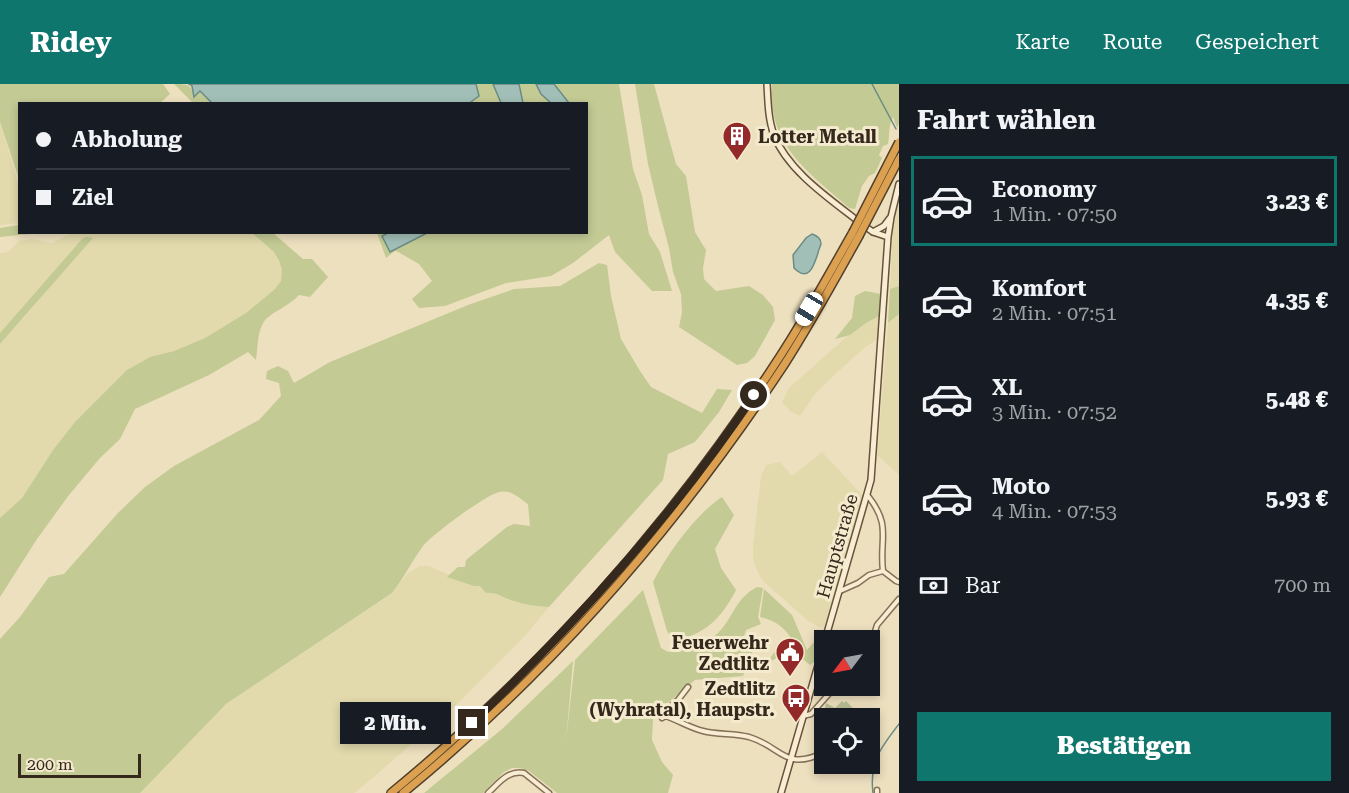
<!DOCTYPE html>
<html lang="de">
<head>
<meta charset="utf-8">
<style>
	body { margin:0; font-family:"Roboto Serif",serif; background:#20242c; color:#f1f3f6; height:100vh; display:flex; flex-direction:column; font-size:22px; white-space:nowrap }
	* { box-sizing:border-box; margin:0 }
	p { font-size:20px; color:#9ea1a6 }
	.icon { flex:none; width:33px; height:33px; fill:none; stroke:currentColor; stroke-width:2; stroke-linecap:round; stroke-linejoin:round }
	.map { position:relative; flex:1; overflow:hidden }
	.details { display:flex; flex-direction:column; background:#171b24; width:450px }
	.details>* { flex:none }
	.guide { position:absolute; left:18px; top:18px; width:570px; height:132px; border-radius:0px; box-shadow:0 3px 9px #0003; display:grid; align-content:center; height:132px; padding:0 18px; background:#171b24 }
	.needle { width:39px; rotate:238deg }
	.buttons { position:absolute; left:814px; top:546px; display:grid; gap:12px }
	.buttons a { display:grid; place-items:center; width:66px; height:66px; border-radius:0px; background:#171b24; box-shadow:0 3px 9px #0003; font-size:30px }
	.scale { position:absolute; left:18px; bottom:15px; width:123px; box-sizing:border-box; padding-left:6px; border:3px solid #35281c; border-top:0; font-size:16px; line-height:21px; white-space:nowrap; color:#35281c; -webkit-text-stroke:4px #f4eace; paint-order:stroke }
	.end { position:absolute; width:27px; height:27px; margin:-14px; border:8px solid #35281c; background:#fff; box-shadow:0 0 0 3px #fff }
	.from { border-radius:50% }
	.bubble { position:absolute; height:42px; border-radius:0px; background:#171b24; box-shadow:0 3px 9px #0003; font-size:20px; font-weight:800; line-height:42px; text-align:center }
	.car { position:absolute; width:18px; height:36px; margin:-18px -9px; border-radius:8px; box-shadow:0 0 4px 2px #0007; background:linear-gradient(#fff 24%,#345 0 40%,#fff 0 76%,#345 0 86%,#fff 0) }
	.guide b { display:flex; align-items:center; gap:21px; height:57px; font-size:22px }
	.guide b+b { border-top:2px solid #363941 }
	.guide i { width:15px; height:15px; background:#f1f3f6 }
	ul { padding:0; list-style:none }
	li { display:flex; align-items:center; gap:18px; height:90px; margin:0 12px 9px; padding:0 6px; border:3px solid transparent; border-radius:0px }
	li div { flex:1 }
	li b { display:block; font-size:22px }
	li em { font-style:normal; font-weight:800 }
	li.on { border-color:#0f766e }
	li>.icon { width:54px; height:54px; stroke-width:1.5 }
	h2 { padding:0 18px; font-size:27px; line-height:72px }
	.pay { display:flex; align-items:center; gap:15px; height:66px; padding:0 18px; font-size:22px }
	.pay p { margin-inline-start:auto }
	.cta { display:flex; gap:12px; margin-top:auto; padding:12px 18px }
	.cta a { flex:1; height:69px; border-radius:0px; background:#0f766e; color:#fff; font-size:24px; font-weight:800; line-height:69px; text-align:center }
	header { display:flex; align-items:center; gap:36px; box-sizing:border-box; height:84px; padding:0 30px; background:#0f766e; color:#fff }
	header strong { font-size:28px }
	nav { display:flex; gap:33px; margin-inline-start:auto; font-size:21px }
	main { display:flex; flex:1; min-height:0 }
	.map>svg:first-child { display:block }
</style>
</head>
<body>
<header>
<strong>Ridey</strong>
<nav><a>Karte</a><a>Route</a><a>Gespeichert</a></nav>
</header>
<main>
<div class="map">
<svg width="899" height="709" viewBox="0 0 899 709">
	<rect width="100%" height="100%" fill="#ede0bf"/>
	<path fill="#e2daad" d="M0,38L19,102V139L0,141Z
		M899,115V202L890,205L893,145Z
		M74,148L252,149L274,168L282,186L281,197L275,205L246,229L205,254L174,267L150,273L127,286L75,338L53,366L22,414L0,434V260L37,219L86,153L82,155L0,249V169L8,168L19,157L32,155L52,159Z
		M899,230V391L877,371L888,239Z
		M879,232L878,255L864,264L831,294L815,310L800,332L791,328L782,318L789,304L845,254L866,239Z
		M822,368L864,413L826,542L819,543L807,536L763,497L758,489L753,475V461L761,392L766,381L780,378L792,392Z
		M420,482H429L454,493L549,523L524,553L454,623L369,697L354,709H136L225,621L391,510L408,489Z"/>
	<path fill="#c3ca94" d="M0,0H163L170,10L160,19L20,20L19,95L0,38Z
		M174,0C188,0 191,0 195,13L200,7L213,19H193Z
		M476,0H493L501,19L468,20L479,12Z
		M519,0H536L541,10L551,19H523Z
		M554,0H619L633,85L642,111L649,150L660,168L672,207H652L615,168L609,151L573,179L551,192L506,199L445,222L419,224L412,215L432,197L419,180L398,168L395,167L386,174L377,149H388L382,153L391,167L427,149L586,148V20L569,19Z
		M635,0H654L676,80L686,92L695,148L706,166L703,184L704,195L716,207L749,202L763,211L773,223L775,236L755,272L747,279L737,281L679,243L682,228L681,210L673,188L669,164L658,122L648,80Z
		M772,0H899V39L897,44L893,33C888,42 890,51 888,60L883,62L879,71L882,74L875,89L869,92L862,102L855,125L849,124C809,88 767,62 772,0Z
		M19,141L20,148L29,150L0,153V144Z
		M252,149H273L303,175H312L328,193L310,213L299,211C290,221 278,225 267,234C257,243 258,264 256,276L248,268L209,291L135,325L120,355L100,374L69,411L37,455L0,513V434L22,414L53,366L75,338L127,286L150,273L174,267L205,254L246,229L275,205L281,197L282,186L279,177L274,168Z
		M86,153L93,154L0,260V249L82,155Z
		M599,179L607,181L611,212L621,255L640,287L651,303L702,329L717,305L732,306L719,328L695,358L668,370L663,396L549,523C537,522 526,521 514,517C505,515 496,507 486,509L480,502H474L447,493L458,483H465L466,476L507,443L514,440L530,442L528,420C519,414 511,405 499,408C484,412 433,450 423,462C412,477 404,494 392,509L226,620L140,709H0V555L20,533L49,493L64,490L118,429L145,403L174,382L259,336L281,312L279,299L266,295L267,287L278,282L288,287L294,299L330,278L468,221L514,205L560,202Z
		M899,202V230L888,239L890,205Z
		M865,207L881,210L879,232L866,239L850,251L835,255L852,234L855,212Z
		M722,413L734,431L715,465L721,484L736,506C722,533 705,552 673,556L667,547L653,498C668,469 695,431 722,413Z
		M757,503L763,504L758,533L761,540L746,546L742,558L756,559L743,592L695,596L664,622L653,635L652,656L662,678L673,691L668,709H557L529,687L520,684H512L504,688L483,709H424L501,646L573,577L566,657L575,576L643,506L661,564L668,568C681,564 706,559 717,550C733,535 735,514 757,503Z
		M764,505L792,531L807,566L815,557L821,559L814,578L810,581L799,572L785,569L763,582L785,556H792C784,542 775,537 760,533Z"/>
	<path fill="#b9bf93" d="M842,617L844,619L846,617L858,629L857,634H825V649L823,634L826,619L835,624Z"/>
	<path fill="#a2bfb7" stroke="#6a8c84" stroke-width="1.5" d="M189,0H476L479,12L468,20H213L200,7L194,13L192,2Z
		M493,0H519L523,19H501Z
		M536,0H554L569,19H551L541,10Z
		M388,149V148L427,149L390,168L382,152Z
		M812,150C817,152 821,154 821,160C821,160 818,168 818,169C814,181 809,199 794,184L793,171L806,154Z"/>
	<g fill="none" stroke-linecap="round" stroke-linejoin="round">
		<path stroke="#6a8c84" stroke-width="1.5" d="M872,0L896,45
			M873,709C869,678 881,663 899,640"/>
		<g stroke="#857158" stroke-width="7">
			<path id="street" d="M868,412C892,442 879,455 883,487L896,497L899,498
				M840,507L858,499L869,491L883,487
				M870,563L877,541L899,515
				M870,577L873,587L870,595
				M862,606L866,602
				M665,632L664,628L678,616L688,603
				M803,632L811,630L836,602
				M662,634L665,632C678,636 690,644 703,647C718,651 734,649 749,653C783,663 784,688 825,668
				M877,706V709
				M488,709C499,699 508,686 524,689L549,709"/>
		</g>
		<g stroke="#67523b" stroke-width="8">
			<path id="secondary" d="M767,0C768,17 768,35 774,51C788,88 833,117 863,141L873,148L888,153
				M873,148L884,142L890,134
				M825,556L871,396L888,153L891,133L899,100
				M781,709L825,557"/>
		</g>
		<g stroke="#523f2c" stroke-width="10">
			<path id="highway" d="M391,709C542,585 673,437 779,274C806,233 829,190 853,148
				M403,709C552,587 678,441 784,281C811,239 835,195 859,152"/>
		</g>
		<use href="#street" stroke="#f8edd2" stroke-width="4"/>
		<use href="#secondary" stroke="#f8edd2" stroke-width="5"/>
		<use href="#highway" stroke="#dca150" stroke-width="7"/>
		<g stroke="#523f2c" stroke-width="10" stroke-linecap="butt">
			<path id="highway-bridge" d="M853,148L899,58
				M859,152L899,75"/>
		</g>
		<use href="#highway-bridge" stroke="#dca150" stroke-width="7"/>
	</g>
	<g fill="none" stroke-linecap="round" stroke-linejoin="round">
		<path stroke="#35281c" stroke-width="8" d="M472,639C577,538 673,432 754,311"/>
	</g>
	<defs>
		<g id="building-pin" transform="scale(1.5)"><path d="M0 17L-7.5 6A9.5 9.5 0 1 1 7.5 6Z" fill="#932a29" stroke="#f4eace"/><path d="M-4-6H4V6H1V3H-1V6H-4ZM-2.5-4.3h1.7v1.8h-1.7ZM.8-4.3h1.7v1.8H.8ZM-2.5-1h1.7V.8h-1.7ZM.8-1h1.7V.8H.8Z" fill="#fff"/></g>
		<g id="civic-pin" transform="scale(1.5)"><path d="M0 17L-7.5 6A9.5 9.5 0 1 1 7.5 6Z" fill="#932a29" stroke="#f4eace"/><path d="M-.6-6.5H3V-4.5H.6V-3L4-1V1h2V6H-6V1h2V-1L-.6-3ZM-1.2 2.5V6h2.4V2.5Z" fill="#fff"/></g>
		<g id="bus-pin" transform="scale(1.5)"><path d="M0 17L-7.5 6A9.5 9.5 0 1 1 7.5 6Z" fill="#932a29" stroke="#f4eace"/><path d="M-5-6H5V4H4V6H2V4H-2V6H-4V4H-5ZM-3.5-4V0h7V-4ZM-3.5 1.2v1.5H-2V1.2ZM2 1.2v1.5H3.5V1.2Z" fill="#fff"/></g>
	</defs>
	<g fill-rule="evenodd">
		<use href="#building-pin" x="737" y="52"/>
		<use href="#civic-pin" x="790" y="568"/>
		<use href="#bus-pin" x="796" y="614"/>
	</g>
	<g text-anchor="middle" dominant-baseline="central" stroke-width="6" stroke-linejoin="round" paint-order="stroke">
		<g font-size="18" font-weight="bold" fill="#35281c" stroke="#f4eace" text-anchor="end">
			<text x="758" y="52" text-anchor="start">Lotter Metall</text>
			<text x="769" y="558">Feuerwehr<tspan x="769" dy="21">Zedtlitz</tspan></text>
			<text x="775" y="604">Zedtlitz<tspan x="775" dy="21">(Wyhratal), Haupstr.</tspan></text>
		</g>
		<g font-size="18" fill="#35281c" stroke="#f4eace">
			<text transform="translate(837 462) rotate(-74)">Hauptstraße</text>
		</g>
	</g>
</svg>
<div class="buttons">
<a><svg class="needle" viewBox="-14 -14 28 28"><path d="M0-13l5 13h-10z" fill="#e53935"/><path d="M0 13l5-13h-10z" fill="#9ea1a6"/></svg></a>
<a><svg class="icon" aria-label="locate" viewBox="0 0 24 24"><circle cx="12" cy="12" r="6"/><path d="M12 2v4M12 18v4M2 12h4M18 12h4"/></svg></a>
</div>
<div class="scale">200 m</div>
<i class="end from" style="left:754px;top:311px"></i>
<i class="end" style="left:472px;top:639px"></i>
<div class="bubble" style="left:340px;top:618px;width:111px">2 Min.</div>
<i class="car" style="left:809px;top:225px;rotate:211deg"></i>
<div class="guide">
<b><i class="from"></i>Abholung</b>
<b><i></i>Ziel</b>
</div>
</div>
<section class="details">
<h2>Fahrt wählen</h2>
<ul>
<li class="on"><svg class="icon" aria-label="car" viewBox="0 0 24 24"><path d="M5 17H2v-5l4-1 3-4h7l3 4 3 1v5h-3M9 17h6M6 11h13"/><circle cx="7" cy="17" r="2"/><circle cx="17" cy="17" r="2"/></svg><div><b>Economy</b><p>1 Min. · 07:50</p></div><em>3.23 €</em></li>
<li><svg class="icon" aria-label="car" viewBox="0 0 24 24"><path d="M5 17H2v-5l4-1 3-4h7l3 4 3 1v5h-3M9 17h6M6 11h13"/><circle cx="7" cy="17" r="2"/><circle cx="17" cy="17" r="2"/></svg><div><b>Komfort</b><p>2 Min. · 07:51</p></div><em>4.35 €</em></li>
<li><svg class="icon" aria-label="car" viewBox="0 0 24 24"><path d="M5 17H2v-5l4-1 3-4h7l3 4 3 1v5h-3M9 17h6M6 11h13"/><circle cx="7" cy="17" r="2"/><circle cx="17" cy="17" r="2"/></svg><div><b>XL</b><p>3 Min. · 07:52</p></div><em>5.48 €</em></li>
<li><svg class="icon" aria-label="car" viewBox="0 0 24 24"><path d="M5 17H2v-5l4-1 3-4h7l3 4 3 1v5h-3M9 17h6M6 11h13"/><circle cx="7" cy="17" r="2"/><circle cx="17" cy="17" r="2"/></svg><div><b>Moto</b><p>4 Min. · 07:53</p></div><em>5.93 €</em></li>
</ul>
<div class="pay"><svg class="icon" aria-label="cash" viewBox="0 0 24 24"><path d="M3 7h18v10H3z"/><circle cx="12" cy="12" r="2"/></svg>Bar<p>700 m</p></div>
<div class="cta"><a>Bestätigen</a></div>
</section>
</main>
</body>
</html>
